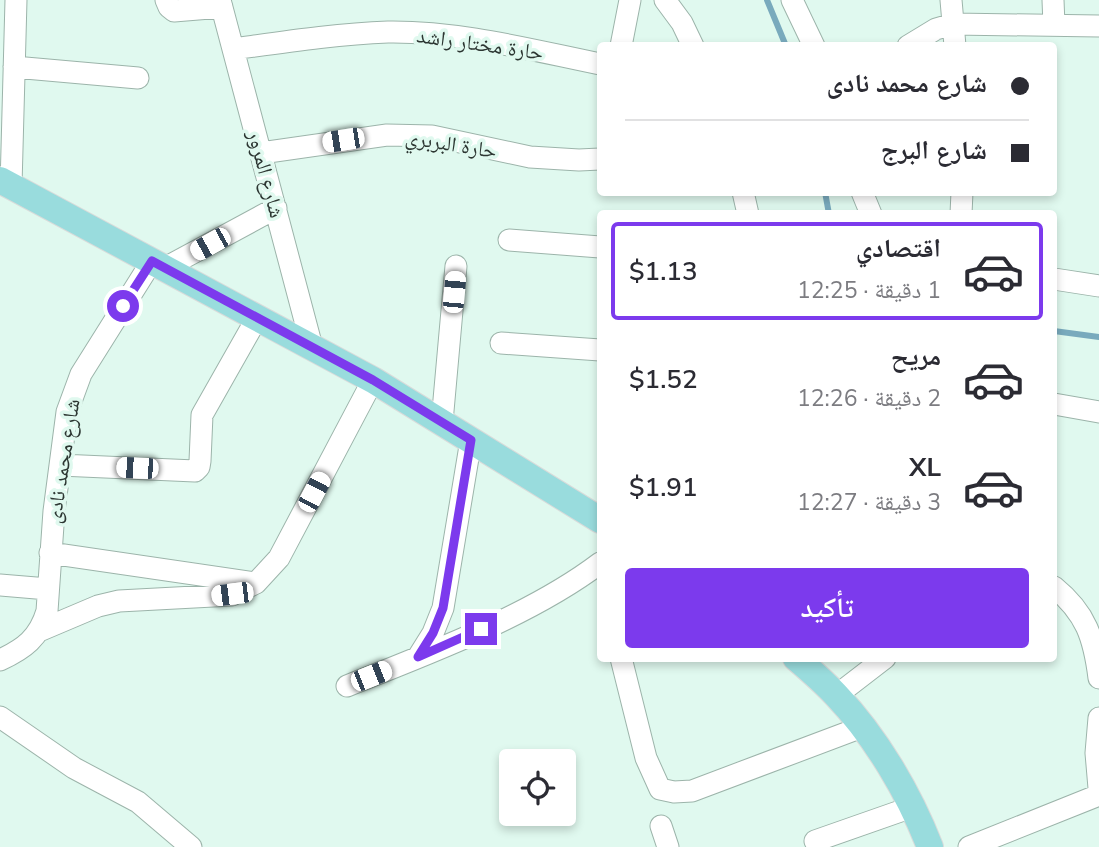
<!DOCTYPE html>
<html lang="ar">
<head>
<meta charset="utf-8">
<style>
	body { margin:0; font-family:"Nunito Sans","Noto Naskh Arabic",sans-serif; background:#f2f2f3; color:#2b2b33; direction:rtl; height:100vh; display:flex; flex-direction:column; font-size:26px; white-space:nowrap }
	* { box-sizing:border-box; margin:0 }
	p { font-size:23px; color:#7c7c81 }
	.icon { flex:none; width:38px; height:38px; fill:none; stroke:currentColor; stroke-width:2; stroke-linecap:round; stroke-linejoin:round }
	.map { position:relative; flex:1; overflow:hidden; direction:ltr }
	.sheet { position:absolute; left:597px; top:210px; width:460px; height:452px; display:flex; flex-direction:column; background:#fff; border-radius:7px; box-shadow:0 4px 10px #0003; direction:rtl }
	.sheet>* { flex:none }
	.guide { position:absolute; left:597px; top:42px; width:460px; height:154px; border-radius:7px; box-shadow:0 4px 10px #0003; direction:rtl; display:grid; align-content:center; height:154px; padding:0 28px; background:#fff }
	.buttons { position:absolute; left:499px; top:749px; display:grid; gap:14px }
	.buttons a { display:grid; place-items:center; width:77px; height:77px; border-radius:7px; background:#fff; box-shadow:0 4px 10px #0003; font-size:35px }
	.end { position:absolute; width:32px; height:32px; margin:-16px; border:9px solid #7c3aed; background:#fff; box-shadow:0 0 0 4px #fff }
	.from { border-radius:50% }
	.car { position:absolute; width:21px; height:42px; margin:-21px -10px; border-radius:9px; box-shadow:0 0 5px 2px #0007; background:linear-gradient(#fff 24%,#345 0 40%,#fff 0 76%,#345 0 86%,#fff 0) }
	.guide b { display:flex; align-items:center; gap:24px; height:66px; font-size:26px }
	.guide b+b { border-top:2px solid #e1e1e2 }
	.guide i { width:18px; height:18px; background:#2b2b33 }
	ul { padding:12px 0 0; list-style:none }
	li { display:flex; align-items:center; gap:21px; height:98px; margin:0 14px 10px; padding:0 14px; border:4px solid transparent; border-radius:7px }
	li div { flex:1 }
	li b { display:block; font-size:26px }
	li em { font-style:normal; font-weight:600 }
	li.current { border-color:#7c3aed }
	li>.icon { width:63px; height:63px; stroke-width:1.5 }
	.cta { display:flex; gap:14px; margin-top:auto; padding:14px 28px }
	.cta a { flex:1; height:80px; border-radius:7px; background:#7c3aed; color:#fff; font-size:28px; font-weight:600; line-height:80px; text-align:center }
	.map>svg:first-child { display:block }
</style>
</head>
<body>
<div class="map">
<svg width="1099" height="847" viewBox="0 0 1099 847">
	<rect width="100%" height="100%" fill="#e0f9ef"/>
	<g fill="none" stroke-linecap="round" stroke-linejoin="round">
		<path stroke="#79aabd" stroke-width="6" d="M767,0L786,46
			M825,192L829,214
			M1054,331L1099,337"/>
		<g stroke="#9cb4aa" stroke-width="23">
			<path id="minor" d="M166,0L169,7L174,11L222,7
				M220,0L312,347
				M665,0L682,23L693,46
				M792,0L814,46
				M951,0L955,46
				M1053,0L1054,25
				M621,46L630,0
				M908,46L936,29L953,24L1099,26
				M233,49C284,42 336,34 388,32C459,31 531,50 600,64
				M14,67L138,78
				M261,153L387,135L432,136L530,157L579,160L600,159
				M11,186L16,0
				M743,192L748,214
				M862,192L871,214
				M961,214L962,192
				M509,240L600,247
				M165,268L276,208
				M1054,279L1099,286
				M501,343L600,350
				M1054,404L1099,412
				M442,422L456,266
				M60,465L195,471L199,467L200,461L202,415L257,318
				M50,553L256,583
				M0,585L48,589
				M1054,587C1086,613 1094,638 1099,678
				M39,631L98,606L119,601L232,595L256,583L279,558L373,380
				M418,657L433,633L443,608L471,440
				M621,658L646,758L660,789L674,792L692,791L862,727
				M0,660C24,649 39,638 47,611L54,511L67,412L81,374L152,261
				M347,686C429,653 530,616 600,563
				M837,695L885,658
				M0,717L74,768L138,802L191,847
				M1099,718L1096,753L1099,788
				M661,826L668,847
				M815,841L912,807
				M969,847L1099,795"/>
		</g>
		<g stroke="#d9dbda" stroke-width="28">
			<path id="major" d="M0,180L373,380L600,520
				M796,658C810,670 824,682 836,695C876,737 909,793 930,847"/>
		</g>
		<use href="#minor" stroke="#fff" stroke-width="21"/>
		<use href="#major" stroke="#99dcdd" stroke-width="26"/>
	</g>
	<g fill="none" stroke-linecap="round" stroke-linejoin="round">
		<path stroke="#7c3aed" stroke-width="9" d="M123,306L152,261L373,380L471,440L443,608L433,633L418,657L481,629"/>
	</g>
	<g text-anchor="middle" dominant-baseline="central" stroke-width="7" stroke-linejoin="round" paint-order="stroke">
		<g font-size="21" fill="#2c3632" stroke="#e0f9ef">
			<text transform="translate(480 44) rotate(8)">حارة مختار راشد</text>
			<text transform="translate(451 144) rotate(9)">حارة البربري</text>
			<text transform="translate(266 174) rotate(75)">شارع المرور</text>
			<text transform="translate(63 461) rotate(-81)">شارع محمد نادى</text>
		</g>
	</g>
</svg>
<div class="buttons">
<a><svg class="icon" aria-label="locate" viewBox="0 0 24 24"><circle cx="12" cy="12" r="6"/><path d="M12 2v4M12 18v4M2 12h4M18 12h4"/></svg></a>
</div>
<i class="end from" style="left:123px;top:306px"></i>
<i class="end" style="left:481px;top:629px"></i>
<i class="car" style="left:343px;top:140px;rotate:261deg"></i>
<i class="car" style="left:210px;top:244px;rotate:241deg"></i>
<i class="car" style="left:454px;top:292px;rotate:5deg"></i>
<i class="car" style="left:137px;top:468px;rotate:272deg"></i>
<i class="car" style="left:314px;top:492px;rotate:28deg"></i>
<i class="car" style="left:232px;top:594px;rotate:263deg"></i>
<i class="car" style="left:371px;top:676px;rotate:68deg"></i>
<div class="guide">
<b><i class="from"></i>شارع محمد نادى</b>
<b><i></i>شارع البرج</b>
</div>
<section class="sheet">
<ul>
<li class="current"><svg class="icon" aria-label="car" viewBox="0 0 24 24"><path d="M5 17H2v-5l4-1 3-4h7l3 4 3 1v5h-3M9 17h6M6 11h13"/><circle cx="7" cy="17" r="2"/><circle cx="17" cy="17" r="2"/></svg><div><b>اقتصادي</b><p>1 دقيقة · 12:25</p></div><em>$1.13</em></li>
<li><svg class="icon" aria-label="car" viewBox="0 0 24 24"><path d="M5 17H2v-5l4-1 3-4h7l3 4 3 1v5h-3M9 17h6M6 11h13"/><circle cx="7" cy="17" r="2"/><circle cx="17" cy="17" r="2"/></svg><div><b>مريح</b><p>2 دقيقة · 12:26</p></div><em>$1.52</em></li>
<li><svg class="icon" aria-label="car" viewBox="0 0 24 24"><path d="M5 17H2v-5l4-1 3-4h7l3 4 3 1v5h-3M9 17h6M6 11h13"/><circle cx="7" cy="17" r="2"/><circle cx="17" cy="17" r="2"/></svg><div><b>XL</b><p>3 دقيقة · 12:27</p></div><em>$1.91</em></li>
</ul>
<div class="cta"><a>تأكيد</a></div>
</section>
</div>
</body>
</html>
